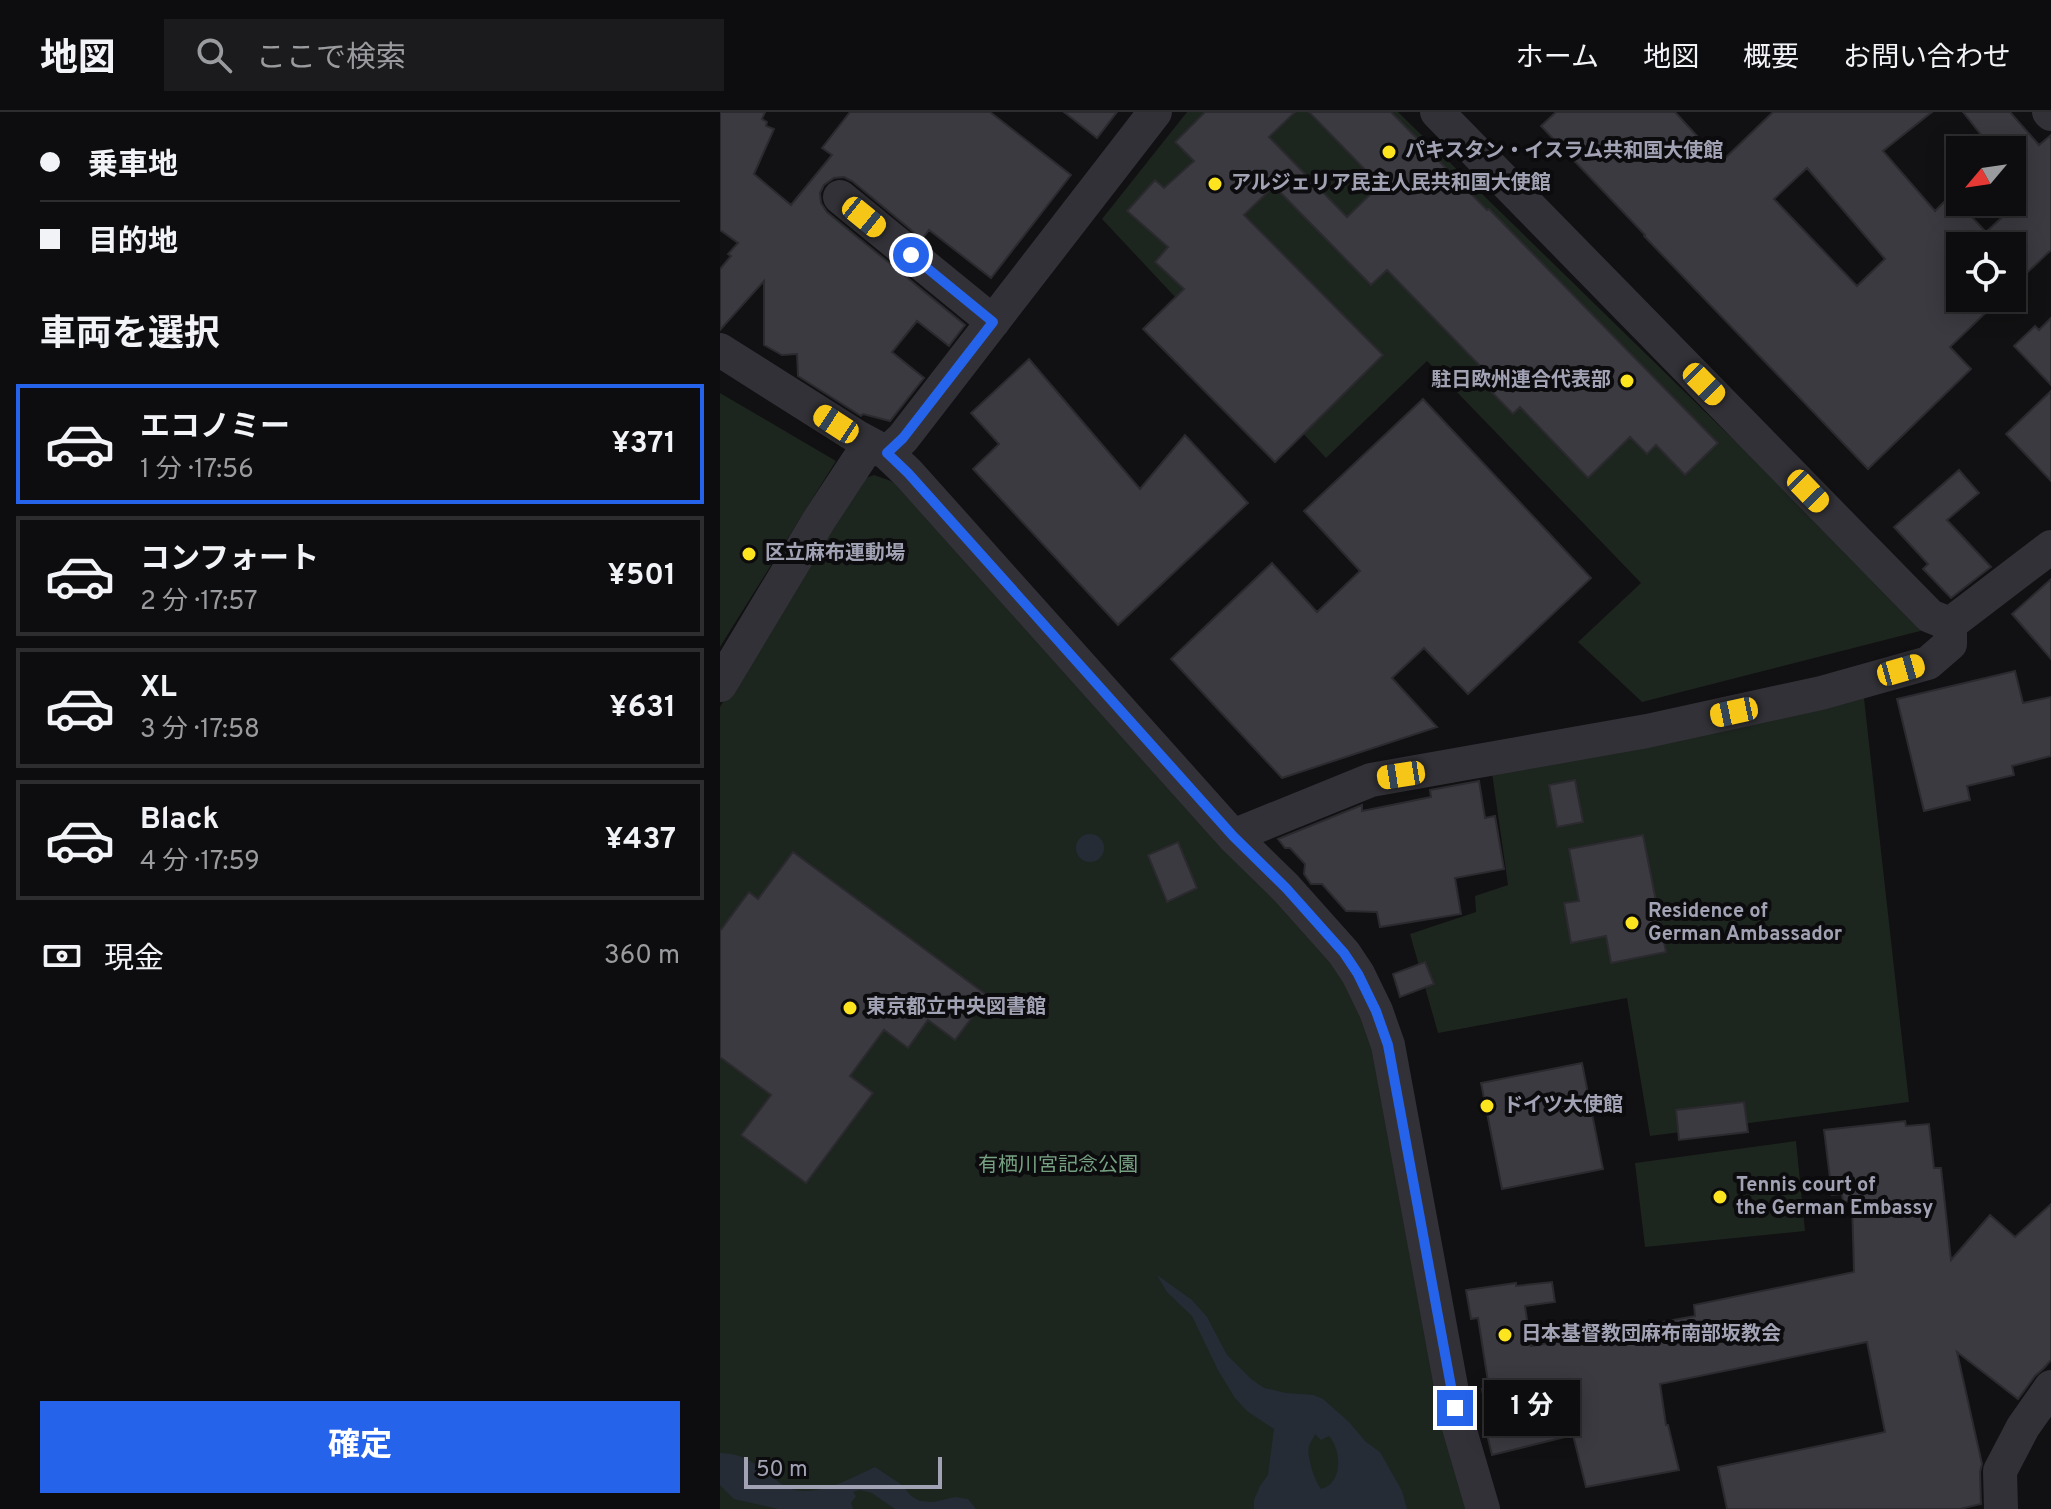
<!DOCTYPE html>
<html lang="ja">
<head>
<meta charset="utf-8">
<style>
	body { margin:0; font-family:Overpass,"Noto Sans JP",sans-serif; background:#1b1a1c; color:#f1f3f6; height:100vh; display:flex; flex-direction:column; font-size:30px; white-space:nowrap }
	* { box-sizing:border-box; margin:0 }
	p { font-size:26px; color:#9a9b9e }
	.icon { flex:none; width:44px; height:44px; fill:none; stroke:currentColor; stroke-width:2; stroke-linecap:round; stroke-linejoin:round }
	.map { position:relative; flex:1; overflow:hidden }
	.sheet { display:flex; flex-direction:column; background:#0d0c0e; width:720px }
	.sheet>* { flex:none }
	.top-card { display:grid; align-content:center; height:176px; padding:0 40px; background:#0d0c0e }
	.needle { width:52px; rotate:241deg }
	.buttons { position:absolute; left:1226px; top:24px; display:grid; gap:16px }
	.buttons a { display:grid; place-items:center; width:80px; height:80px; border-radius:0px; background:#0d0c0e; box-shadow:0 4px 20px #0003,0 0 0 2px #2d2c2e; font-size:40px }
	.scale { position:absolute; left:24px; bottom:20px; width:198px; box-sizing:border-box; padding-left:8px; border:4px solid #a1a2b4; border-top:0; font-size:22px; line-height:28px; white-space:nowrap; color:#a1a2b4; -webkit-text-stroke:6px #0c0b0d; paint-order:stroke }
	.end { position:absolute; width:36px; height:36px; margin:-18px; border:10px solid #2563eb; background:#fff; box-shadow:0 0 0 4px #fff }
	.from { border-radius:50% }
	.bubble { position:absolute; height:56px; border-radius:0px; background:#0d0c0e; box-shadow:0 4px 20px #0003,0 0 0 2px #2d2c2e; font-size:26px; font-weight:700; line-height:56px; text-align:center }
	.car { position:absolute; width:24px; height:48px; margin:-24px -12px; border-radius:10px; box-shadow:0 0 6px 2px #0007; background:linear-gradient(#f5c518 24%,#345 0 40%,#f5c518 0 76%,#345 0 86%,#f5c518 0) }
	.top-card b { display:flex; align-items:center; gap:28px; height:76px; font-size:30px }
	.top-card b+b { border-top:2px solid #2d2c2e }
	.top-card i { width:20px; height:20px; background:#f1f3f6 }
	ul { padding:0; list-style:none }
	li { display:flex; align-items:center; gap:24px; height:120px; margin:0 16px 12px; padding:0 24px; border:4px solid #2d2c2e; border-radius:0px }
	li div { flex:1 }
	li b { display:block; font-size:30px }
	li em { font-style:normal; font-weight:700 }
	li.active { border-color:#2563eb }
	li>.icon { width:72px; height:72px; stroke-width:1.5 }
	h2 { padding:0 40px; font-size:36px; line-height:96px }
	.pay { display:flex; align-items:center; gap:20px; height:88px; padding:0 40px; font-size:30px }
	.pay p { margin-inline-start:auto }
	.action { display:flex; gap:16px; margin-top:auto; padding:16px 40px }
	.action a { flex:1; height:92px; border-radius:0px; background:#2563eb; color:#fff; font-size:32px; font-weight:700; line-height:92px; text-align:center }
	header { display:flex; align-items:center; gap:48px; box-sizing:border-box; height:112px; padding:0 40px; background:#0d0c0e; border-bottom:2px solid #2d2c2e }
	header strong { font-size:38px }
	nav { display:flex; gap:44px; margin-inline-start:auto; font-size:28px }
	.search { width:560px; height:72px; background:#1b1a1c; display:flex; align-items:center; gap:20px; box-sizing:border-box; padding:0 28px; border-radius:0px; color:#9a9b9e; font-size:30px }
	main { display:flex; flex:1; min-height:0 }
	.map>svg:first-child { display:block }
</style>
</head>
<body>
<header>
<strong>地図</strong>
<div class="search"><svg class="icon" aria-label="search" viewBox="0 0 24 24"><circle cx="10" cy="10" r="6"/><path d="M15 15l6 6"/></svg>ここで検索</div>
<nav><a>ホーム</a><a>地図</a><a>概要</a><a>お問い合わせ</a></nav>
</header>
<main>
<section class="sheet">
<div class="top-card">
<b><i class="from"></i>乗車地</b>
<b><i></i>目的地</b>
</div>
<h2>車両を選択</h2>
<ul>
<li class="active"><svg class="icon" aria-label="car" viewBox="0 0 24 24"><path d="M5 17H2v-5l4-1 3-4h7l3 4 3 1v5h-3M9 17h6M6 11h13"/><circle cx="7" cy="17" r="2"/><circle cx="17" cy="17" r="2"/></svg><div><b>エコノミー</b><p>1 分 · 17:56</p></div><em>¥371</em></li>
<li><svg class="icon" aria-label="car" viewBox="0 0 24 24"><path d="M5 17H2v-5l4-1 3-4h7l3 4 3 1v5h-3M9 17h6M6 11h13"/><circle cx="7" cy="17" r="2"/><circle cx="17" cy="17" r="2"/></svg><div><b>コンフォート</b><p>2 分 · 17:57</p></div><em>¥501</em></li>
<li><svg class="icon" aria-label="car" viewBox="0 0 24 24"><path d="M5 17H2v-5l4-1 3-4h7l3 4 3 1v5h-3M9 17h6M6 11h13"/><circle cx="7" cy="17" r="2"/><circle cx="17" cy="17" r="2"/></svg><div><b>XL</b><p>3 分 · 17:58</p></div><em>¥631</em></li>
<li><svg class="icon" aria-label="car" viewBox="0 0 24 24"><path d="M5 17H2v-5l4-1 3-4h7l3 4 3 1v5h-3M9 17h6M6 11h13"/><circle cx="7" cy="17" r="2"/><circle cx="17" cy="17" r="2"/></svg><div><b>Black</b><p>4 分 · 17:59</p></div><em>¥437</em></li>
</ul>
<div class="pay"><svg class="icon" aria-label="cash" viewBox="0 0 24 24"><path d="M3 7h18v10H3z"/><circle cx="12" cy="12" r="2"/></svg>現金<p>360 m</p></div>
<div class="action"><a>確定</a></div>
</section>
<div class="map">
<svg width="1331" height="1397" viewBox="0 0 1331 1397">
	<rect width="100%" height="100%" fill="#111012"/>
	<path fill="#1d251f" d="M467,0H678L1208,517L922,590L858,530L921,471L707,249L606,346L382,107Z
		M0,281L116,349L0,535Z
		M154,363L171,369L186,378L580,811L625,869L658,934L749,1397H0V595L132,371Z
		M1143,577L1189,990L930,1024L907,886L718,921L690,822L756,800L755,784L788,773L771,654Z
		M1076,1029L1085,1119L925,1135L915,1051Z"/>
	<path fill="#262c36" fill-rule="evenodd" d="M356 736a14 14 0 1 1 28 0a14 14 0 1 1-28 0Z
		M437,1163L472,1188L487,1205L507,1243L531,1267L544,1276L566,1281L593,1283L603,1287L629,1310L646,1330L660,1340L682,1379L687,1397H534V1388L540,1374L548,1363L554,1317L527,1299L515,1286L498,1258L472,1204L447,1180ZM595,1322L601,1328L609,1324C622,1338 623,1372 601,1377C595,1370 586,1343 589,1334C589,1333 595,1323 595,1322Z
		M0,1341C24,1342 31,1349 50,1363C56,1368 64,1375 71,1377C98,1385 132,1366 155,1355L182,1373L191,1384L200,1389L214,1390L235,1385L248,1387L256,1397H175L152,1381L140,1378L133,1380L136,1384L131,1391L133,1397H58L14,1387L0,1373Z"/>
	<path fill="#3a3a40" stroke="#2b2a2e" stroke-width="2" fill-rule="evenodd" d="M0,0H45L42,7L47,10L46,14L54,17L34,62L71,93L112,43L102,36L130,0H270L351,63L271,166L209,118L202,127L132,69L124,65L114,66L104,73L100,81L101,91L107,100L245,213L229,234L197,209L172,240L204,266L170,309L143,302L141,304L78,264L77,242L62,243L44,233V169L0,218V157L11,144L8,142L18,131L0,118Z
		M344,0H397L377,26Z
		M485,0H575L549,25L627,105L660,73L589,0H671L767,98L769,97L998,331L965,363L936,333L927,342L910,325L868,366L800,295L793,302L758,266L765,259L667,158L651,173L554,74L524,103L663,243L555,350L423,217L464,177L435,150L448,135L407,99L435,68L444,76L474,49L455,30Z
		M836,0H955L1001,50L1053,0H1212L1163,39L1215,99L1231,83L1266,120L1292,96V38H1273L1243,0H1290L1319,33L1331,23V138L1292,175V134H1240V186H1281L1230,235L1251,257L1148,357L924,124L925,123L821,14ZM1087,56L1165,147L1137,174L1054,87Z
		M1331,206V273L1294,234L1315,214L1319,218Z
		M309,247L420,377L465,323L528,391L398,513L253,357L279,332L251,301Z
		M1331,279V369L1286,322Z
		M703,287L871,466L748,582L704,536L672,566L717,615L562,666L451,547L552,451L597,500L640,459L584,399Z
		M1239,358L1259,381L1227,408L1271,455L1231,486L1203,457L1208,452L1174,415Z
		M1331,467V547L1292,502Z
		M1295,559L1303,591L1331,585V644L1292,654L1294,663L1247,674L1250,688L1204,699L1177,587Z
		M855,668L863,710L837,715L829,673Z
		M759,669L765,706L775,704L784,757L735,766L741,802L660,815L657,800L626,799L602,772H591L584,762L585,752L570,736H565L558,727L642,693V699L711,685L710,678Z
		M923,723L946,840L891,851L886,824L851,831L844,791L859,789L849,737Z
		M458,730L477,776L447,790L428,743Z
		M73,740L268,884L235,928L208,908L188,936L164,918L130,964L153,981L86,1071L21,1023L51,983L0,945V819L29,780L38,787Z
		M705,850L714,872L680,885L673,862Z
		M862,951L883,1057L782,1077L761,971Z
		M1024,990L1028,1020L959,1028L956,998Z
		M1185,1009L1186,1014L1209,1012L1214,1056H1221L1231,1148L1270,1103L1295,1125L1331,1092V1248L1324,1256L1315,1264L1298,1287L1237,1240L1262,1352L1260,1360L1261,1392L1240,1397H1007L998,1355L1165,1320L1147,1230L940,1272L946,1313H948L959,1358L866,1375L853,1323L772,1343L764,1310L768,1309L762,1277L769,1276L758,1206L751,1207L746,1178L796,1171V1174L832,1170L835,1190L805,1194L811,1234L975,1204L974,1193L1134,1160L1132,1089L1123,1090L1122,1082L1112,1083L1104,1018Z"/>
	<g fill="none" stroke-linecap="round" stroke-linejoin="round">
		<path stroke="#323137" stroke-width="34" d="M717,0L1210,504L1230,512
			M1329,0L1331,2
			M120,85L273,210
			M0,238L139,326L167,341L188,361L513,724L566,776L624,841L638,862L656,899L668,933L738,1312L763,1397
			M167,341L183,326L435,0
			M1230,512L1331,435
			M0,573L99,408L149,332
			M513,724L651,668L927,619L1101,581L1208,551L1230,532V512
			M1281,1397L1280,1359L1303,1315L1331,1275"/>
	</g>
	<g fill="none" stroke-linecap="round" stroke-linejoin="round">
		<path stroke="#2563eb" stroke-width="10" d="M191,143L273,210L183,326L167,341L188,361L513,724L566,776L624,841L638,862L656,899L668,933L735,1296"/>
	</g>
	<g fill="#fce41f" stroke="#0c0b0d" stroke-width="3">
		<circle cx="669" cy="40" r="8"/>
		<circle cx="495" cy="72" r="8"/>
		<circle cx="907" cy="269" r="8"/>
		<circle cx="29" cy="442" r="8"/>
		<circle cx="912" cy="811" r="8"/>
		<circle cx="130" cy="896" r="8"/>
		<circle cx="767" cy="994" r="8"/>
		<circle cx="1000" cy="1085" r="8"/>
		<circle cx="785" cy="1223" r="8"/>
	</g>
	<g text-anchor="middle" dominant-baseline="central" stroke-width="8" stroke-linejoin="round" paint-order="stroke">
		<g font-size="20" font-weight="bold" fill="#a1a2b4" stroke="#0c0b0d" text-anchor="start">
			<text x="685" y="40">パキスタン・イスラム共和国大使館</text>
			<text x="511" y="72">アルジェリア民主人民共和国大使館</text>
			<text x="891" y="269" text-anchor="end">駐日欧州連合代表部</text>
			<text x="45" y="442">区立麻布運動場</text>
			<text x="928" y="800">Residence of<tspan x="928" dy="23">German Ambassador</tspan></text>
			<text x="146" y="896">東京都立中央図書館</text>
			<text x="783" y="994">ドイツ大使館</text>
			<text x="1016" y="1074">Tennis court of<tspan x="1016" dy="23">the German Embassy</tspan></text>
			<text x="801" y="1223">日本基督教団麻布南部坂教会</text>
		</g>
		<g font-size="20" fill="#76a082" stroke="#0c0b0d">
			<text x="338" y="1054">有栖川宮記念公園</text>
		</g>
	</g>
</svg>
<div class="buttons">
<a><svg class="needle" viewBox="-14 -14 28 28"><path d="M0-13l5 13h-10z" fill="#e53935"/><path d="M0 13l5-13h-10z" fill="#9a9b9e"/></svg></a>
<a><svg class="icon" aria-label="locate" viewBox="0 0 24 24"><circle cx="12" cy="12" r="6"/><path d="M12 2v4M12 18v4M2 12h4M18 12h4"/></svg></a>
</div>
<div class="scale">50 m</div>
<i class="end from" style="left:191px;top:143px"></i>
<i class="end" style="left:735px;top:1296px"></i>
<div class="bubble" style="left:764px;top:1268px;width:96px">1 分</div>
<i class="car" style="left:144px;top:105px;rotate:129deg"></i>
<i class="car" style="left:984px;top:272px;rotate:135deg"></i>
<i class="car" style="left:116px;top:312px;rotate:303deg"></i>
<i class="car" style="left:1088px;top:379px;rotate:136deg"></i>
<i class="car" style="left:1181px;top:558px;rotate:74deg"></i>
<i class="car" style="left:1014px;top:600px;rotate:258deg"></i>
<i class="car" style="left:681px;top:663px;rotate:261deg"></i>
</div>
</main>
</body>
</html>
